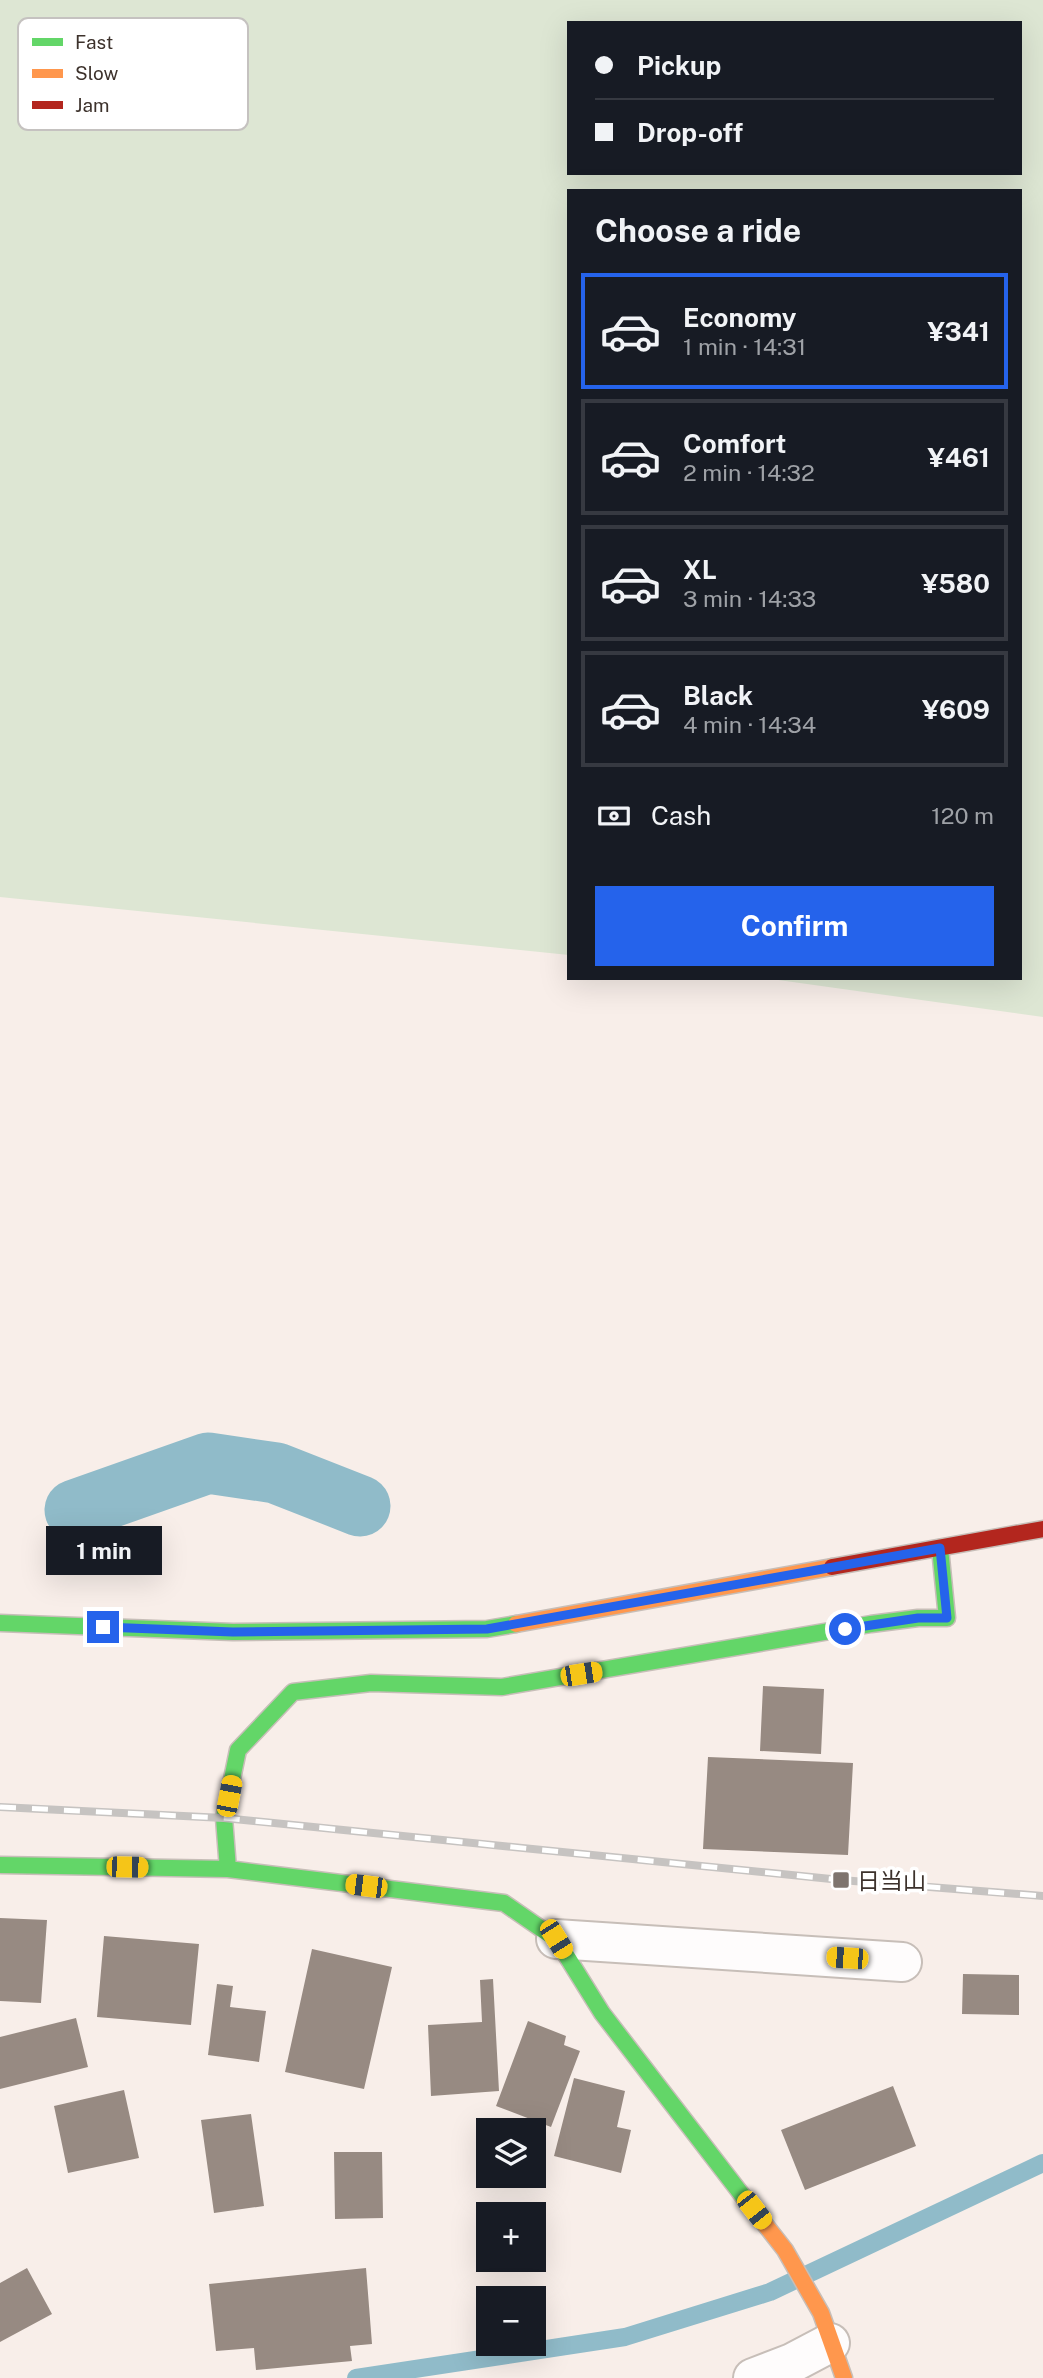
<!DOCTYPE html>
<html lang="en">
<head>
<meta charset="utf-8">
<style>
	body { margin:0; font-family:"Public Sans","Noto Sans JP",sans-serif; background:#242831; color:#f1f3f6; height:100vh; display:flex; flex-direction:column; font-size:26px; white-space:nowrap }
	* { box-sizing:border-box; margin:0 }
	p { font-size:23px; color:#9ea1a6 }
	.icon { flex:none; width:38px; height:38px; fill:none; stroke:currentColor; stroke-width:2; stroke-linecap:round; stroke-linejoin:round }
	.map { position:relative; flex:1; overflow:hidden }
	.drawer { position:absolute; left:567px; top:189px; width:455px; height:791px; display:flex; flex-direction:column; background:#171b24; border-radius:0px; box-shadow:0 7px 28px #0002 }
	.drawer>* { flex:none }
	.banner { position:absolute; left:567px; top:21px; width:455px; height:154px; border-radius:0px; box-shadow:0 7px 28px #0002; display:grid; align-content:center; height:154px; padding:0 28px; background:#171b24 }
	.buttons { position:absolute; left:476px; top:2118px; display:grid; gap:14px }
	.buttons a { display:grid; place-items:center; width:70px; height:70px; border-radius:0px; background:#171b24; box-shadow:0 7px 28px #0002; font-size:35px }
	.end { position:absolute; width:32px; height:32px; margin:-16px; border:9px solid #2563eb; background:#fff; box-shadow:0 0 0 4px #fff }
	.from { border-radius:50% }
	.bubble { position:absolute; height:49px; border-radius:0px; background:#171b24; box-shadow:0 7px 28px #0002; font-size:23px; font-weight:700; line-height:49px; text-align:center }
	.car { position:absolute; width:21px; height:42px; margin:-21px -10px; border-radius:9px; box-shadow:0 0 5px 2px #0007; background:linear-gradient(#f5c518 24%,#345 0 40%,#f5c518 0 76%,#345 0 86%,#f5c518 0) }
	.banner b { display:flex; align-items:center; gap:24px; height:66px; font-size:26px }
	.banner b+b { border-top:2px solid #363941 }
	.banner i { width:18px; height:18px; background:#f1f3f6 }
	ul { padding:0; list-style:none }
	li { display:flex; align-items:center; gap:21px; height:116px; margin:0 14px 10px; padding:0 14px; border:4px solid #363941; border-radius:0px }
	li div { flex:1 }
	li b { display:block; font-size:26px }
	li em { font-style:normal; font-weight:700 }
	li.active { border-color:#2563eb }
	li>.icon { width:63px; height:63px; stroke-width:1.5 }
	h2 { padding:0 28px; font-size:32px; line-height:84px }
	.pay { display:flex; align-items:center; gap:18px; height:77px; padding:0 28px; font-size:26px }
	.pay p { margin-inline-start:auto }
	.action { display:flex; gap:14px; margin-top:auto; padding:14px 28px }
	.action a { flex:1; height:80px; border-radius:0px; background:#2563eb; color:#fff; font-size:28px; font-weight:700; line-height:80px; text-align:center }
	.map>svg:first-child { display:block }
</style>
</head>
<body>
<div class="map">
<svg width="1043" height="2378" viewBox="0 0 1043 2378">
	<rect width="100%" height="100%" fill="#f8eee9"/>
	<path fill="#dde6d3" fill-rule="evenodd" d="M0,0H1043V1017L764,978H1020V191H569V955L0,897ZM569,23H1020V173H569Z"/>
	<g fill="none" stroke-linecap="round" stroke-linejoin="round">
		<path stroke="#90bbc9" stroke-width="18" d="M356,2378L625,2337L770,2292L1043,2163"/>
		<path stroke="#90bbc9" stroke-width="61" d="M75,1510L208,1463L276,1473L360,1506"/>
	</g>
	<path fill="#978a82" d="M763,1686L824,1689L821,1754L760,1751Z
		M708,1757L853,1763L848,1855L703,1849Z
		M0,1918L47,1920L41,2003L0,2001Z
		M104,1936L199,1944L191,2025L97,2017Z
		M312,1949L392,1967L364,2089L285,2072Z
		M963,1974L1019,1975V2015L962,2014Z
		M493,1979L499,2091L431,2096L428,2025L482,2022L480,1980Z
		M217,1984L233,1986L230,2007L266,2011L259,2062L208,2055Z
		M76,2018L88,2067L0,2089V2037Z
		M528,2021L566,2036L564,2045L580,2051L551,2127L496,2106Z
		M574,2078L625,2091L617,2127L631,2130L621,2173L554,2156Z
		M893,2086L916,2146L805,2190L781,2130Z
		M124,2090L139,2158L68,2173L54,2106Z
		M251,2114L264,2206L214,2213L201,2120Z
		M334,2152H382L383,2218L335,2219Z
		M27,2268L52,2314L0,2342V2283Z
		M366,2268L372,2344L350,2346L352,2361L256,2370L254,2348L216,2351L209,2284Z"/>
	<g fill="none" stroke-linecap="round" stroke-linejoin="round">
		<g stroke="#c7beb8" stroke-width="42">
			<path id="street" d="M556,1939L902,1962
				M753,2378L792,2363L830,2343"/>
		</g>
		<g stroke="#c7beb8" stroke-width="19">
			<path id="fast" d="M0,1623L233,1632L487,1629L516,1624
				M0,1865L228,1869L504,1903L556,1939L602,2013L749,2204
				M228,1869L224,1818L238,1750L293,1692L371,1683L502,1687L871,1624L918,1618H947L940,1548"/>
		</g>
		<g stroke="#c7beb8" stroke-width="19">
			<path id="slow" d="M516,1624L832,1567
				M749,2204L785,2250L821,2313L844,2378"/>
		</g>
		<g stroke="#c7beb8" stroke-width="19">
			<path id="jam" d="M832,1567L1043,1529"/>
		</g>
		<use href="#street" stroke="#fefcfc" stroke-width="38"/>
		<use href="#fast" stroke="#63d668" stroke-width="16"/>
		<use href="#slow" stroke="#ff974d" stroke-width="16"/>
		<use href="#jam" stroke="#b3261e" stroke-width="16"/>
		<g stroke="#c6c3c1" stroke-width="8">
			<path id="rail" d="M0,1807L224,1818L841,1880L1043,1896"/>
		</g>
		<use href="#rail" stroke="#fff" stroke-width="5" stroke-dasharray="16" stroke-linecap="butt"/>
	</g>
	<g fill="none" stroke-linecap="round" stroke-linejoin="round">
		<path stroke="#2563eb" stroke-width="9" d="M103,1627L233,1632L487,1629L940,1548L947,1618H918L845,1629"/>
	</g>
	<rect fill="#7e746e" stroke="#fff" stroke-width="2.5" x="832" y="1871" width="18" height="18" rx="3.5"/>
	<g text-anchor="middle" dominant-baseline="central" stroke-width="7" stroke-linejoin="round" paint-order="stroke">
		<g font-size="23" fill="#3d322c" stroke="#fff" text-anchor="start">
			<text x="857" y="1880">日当山</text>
		</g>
	</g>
	<rect x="18" y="18" width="230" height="112" rx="10" fill="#fff" stroke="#c5c2c0" stroke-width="2"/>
	<rect x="32" y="38" width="31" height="8" fill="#63d668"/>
	<rect x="32" y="69" width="31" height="9" fill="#ff974d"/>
	<rect x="32" y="101" width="31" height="8" fill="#b3261e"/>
	<g font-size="19" fill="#3d322c">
		<text x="75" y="49">Fast</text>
		<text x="75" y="80">Slow</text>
		<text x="75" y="112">Jam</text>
	</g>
</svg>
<div class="buttons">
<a><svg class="icon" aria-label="layers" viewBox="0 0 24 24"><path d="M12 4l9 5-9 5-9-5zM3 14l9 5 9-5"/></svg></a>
<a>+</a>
<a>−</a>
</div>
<i class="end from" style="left:845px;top:1629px"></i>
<i class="end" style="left:103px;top:1627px"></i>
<div class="bubble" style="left:46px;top:1526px;width:116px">1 min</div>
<i class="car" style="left:581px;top:1674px;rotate:81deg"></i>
<i class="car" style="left:229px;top:1796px;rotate:11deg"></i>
<i class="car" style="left:127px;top:1867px;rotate:91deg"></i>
<i class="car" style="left:366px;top:1886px;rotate:277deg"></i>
<i class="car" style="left:556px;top:1939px;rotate:148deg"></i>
<i class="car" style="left:847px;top:1958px;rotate:274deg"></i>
<i class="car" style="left:754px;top:2210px;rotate:142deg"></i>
<div class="banner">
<b><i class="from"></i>Pickup</b>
<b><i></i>Drop-off</b>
</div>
<section class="drawer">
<h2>Choose a ride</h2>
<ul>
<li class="active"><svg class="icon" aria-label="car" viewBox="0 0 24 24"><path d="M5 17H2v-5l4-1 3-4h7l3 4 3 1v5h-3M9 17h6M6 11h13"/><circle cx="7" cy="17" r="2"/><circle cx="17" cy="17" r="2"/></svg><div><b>Economy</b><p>1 min · 14:31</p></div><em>¥341</em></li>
<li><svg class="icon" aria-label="car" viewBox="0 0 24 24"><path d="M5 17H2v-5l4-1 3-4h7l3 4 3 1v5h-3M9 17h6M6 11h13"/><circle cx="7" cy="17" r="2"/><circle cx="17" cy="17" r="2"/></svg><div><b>Comfort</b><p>2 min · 14:32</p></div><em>¥461</em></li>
<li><svg class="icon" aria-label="car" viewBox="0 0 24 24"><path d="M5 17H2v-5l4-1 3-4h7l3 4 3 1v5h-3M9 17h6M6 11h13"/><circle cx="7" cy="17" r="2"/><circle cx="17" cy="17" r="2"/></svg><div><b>XL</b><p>3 min · 14:33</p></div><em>¥580</em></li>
<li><svg class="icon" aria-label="car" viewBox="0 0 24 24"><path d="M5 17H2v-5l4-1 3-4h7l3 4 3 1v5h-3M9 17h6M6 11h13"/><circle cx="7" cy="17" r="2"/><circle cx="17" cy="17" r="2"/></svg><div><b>Black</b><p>4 min · 14:34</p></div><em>¥609</em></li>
</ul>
<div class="pay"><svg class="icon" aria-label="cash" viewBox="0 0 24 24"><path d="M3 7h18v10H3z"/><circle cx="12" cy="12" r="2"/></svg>Cash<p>120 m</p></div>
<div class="action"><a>Confirm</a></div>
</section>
</div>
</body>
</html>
